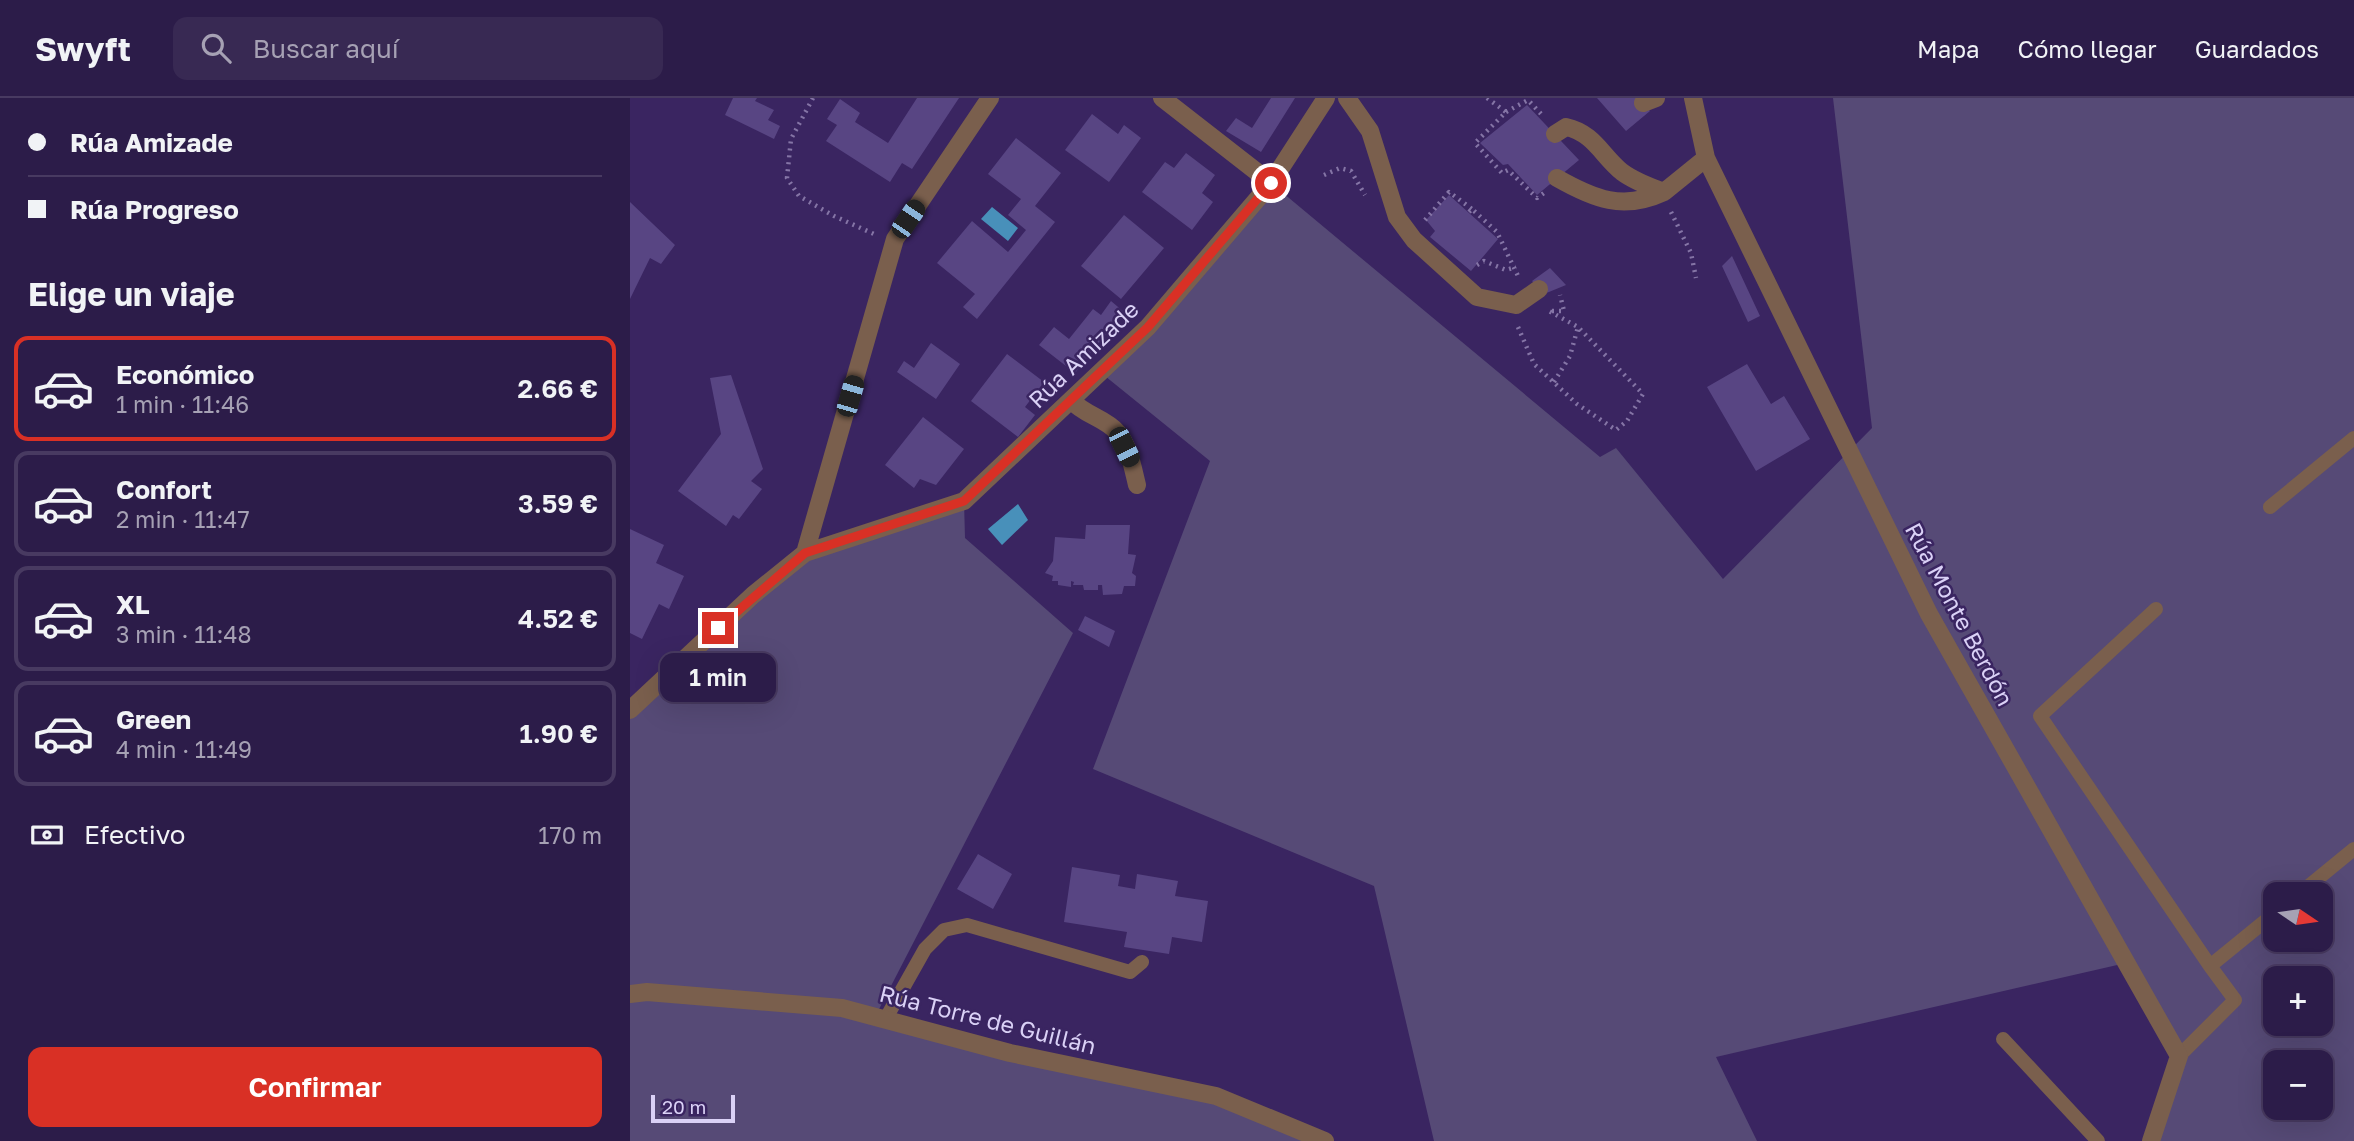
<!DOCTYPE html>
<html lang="es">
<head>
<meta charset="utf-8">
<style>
	body { margin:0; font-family:"Golos Text",sans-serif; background:#382953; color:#f1f3f6; height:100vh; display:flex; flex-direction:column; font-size:26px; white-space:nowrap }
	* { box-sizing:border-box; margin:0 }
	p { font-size:23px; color:#a6a1b4 }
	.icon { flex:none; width:38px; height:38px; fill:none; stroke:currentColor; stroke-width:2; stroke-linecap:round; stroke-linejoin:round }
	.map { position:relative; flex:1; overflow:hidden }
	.details { display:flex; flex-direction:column; background:#2c1c49; width:630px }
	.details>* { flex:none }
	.banner { display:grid; align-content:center; height:154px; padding:0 28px; background:#2c1c49 }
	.needle { width:46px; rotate:103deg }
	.buttons { position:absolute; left:1633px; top:784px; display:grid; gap:14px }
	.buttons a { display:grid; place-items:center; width:70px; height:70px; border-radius:14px; background:#2c1c49; box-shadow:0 7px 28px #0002,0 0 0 2px #483a61; font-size:35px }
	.scale { position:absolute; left:21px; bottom:18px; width:84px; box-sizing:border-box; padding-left:7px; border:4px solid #dad1f6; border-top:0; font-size:19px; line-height:24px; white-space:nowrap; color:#dad1f6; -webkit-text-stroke:5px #3a2561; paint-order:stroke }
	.end { position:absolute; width:32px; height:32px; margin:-16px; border:9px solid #d93025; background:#fff; box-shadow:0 0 0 4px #fff }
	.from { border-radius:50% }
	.bubble { position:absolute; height:49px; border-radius:14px; background:#2c1c49; box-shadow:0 7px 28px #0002,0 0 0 2px #483a61; font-size:23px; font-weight:600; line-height:49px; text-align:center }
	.car { position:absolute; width:21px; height:42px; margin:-21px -10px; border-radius:9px; box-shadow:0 0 5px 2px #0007; background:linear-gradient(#222 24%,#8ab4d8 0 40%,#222 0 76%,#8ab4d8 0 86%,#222 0) }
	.banner b { display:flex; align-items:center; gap:24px; height:66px; font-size:26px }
	.banner b+b { border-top:2px solid #483a61 }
	.banner i { width:18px; height:18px; background:#f1f3f6 }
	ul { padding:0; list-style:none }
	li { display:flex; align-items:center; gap:21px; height:105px; margin:0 14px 10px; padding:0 14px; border:4px solid #483a61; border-radius:14px }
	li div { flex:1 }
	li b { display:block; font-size:26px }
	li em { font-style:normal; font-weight:600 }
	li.active { border-color:#d93025 }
	li>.icon { width:63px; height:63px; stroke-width:1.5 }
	h2 { padding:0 28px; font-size:32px; line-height:84px }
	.pay { display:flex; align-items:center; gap:18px; height:77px; padding:0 28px; font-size:26px }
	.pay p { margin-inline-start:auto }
	.cta { display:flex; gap:14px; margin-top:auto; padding:14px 28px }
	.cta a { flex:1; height:80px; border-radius:14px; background:#d93025; color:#fff; font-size:28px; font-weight:600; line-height:80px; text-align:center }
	header { display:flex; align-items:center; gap:42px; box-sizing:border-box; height:98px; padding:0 35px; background:#2c1c49; border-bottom:2px solid #483a61 }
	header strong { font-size:33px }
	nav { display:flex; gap:38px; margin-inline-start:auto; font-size:24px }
	.search { width:490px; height:63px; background:#382953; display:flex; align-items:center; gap:18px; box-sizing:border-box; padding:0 24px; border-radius:14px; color:#a6a1b4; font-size:26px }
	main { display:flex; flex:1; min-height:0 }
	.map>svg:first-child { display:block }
</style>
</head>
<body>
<header>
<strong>Swyft</strong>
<div class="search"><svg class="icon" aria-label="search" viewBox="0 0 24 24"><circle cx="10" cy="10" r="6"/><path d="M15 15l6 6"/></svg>Buscar aquí</div>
<nav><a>Mapa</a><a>Cómo llegar</a><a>Guardados</a></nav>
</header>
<main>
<section class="details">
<div class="banner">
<b><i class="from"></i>Rúa Amizade</b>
<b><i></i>Rúa Progreso</b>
</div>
<h2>Elige un viaje</h2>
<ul>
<li class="active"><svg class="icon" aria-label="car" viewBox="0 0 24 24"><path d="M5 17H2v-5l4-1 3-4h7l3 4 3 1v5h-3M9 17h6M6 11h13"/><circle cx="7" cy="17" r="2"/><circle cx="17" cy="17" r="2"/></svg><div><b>Económico</b><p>1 min · 11:46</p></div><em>2.66 €</em></li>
<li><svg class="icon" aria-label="car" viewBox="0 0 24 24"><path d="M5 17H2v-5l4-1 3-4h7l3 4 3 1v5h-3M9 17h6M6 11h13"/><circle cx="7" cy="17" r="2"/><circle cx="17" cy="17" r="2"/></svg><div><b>Confort</b><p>2 min · 11:47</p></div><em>3.59 €</em></li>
<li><svg class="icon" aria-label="car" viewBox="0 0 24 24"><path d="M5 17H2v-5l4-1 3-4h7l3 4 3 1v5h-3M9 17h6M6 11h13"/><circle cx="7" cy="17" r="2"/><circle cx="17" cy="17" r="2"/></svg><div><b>XL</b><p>3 min · 11:48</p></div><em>4.52 €</em></li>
<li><svg class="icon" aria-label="car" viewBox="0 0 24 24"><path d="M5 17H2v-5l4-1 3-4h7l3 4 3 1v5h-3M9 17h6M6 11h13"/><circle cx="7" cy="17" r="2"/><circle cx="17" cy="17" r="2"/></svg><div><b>Green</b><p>4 min · 11:49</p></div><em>1.90 €</em></li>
</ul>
<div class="pay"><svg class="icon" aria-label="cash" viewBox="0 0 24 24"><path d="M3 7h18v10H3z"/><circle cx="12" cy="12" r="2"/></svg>Efectivo<p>170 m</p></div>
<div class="cta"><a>Confirmar</a></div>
</section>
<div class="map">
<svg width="1724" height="1043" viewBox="0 0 1724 1043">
	<rect width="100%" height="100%" fill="#3a2561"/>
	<path fill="#564a76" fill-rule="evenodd" d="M1203,0H1724V1043H1526L1549,958L1496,865L1086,959L1127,1043H804L744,788L463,671L580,363L470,274L641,85L970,359L986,350L1093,481L1242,330ZM1645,796H1690V842H1645ZM1645,880H1690V926H1645ZM1645,964H1690V1010H1645Z
		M334,403L335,440L443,535L245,919L586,998L695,1043H0V612L175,455Z"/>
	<path fill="#4890ba" d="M362,109L388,130L378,143L351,121Z
		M388,406L398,422L372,447L358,431Z"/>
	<path fill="#584583" d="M103,0H127L125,3L144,12L138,22L150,28L144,41L95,17Z
		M287,0H329L282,71L272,65L260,84L196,43L207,27L197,21L210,1L230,15L225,24L258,45Z
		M641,0H665L631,54L596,33L606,20L622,30Z
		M967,0H1007L1020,13L996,33Z
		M897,7L949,62L907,97L878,66L873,67L850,45Z
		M462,16L488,36L494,27L511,40L479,84L435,52Z
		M386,40L431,75L405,108L425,124L347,221L333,209L345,196L307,165L342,123L378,154L396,132L378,117L391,101L358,76Z
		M556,55L585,77L572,95L583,104L562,132L512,94L535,64L544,70Z
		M819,97L868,141L841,173L800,139L805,133L796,122Z
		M0,104L45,147L31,166L20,160L0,201Z
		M494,117L534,150L491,201L451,168Z
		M1102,158L1130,218L1118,224L1092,168Z
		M920,170L936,187L914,196L902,183Z
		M481,203L494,214L445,275L409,247L424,229L439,241L463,211L471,217Z
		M301,245L330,266L306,301L267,274L274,263L284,270Z
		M377,256L414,284L395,309L405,317L388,339L341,303Z
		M1117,266L1141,306L1154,298L1180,341L1126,373L1077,289Z
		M101,277L133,371L121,383L132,391L109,421L103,417L96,428L48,393L91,336L80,280Z
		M293,319L334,351L306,387L290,381L284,390L255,367Z
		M456,427H500L498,456L506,457L502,475L506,478L505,488H494L492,496L473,497L472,487H468V492H454L453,487H443L444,484L441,483V489L428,487V483H422L423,478L415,475L423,463L425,439L455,441Z
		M0,431L34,447L26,465L54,478L39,511L29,506L12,541L0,535Z
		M455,518L485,533L479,549L448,532Z
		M348,756L382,776L363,811L327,791Z
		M442,769L490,777L488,788L505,791L507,776L548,783L545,798L578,803L572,844L542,839L539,856L494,849L497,834L434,824Z"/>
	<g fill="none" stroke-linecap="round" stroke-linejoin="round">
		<path stroke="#8575a6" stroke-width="4.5" stroke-dasharray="2 5" stroke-linecap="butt" d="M183,0L161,41L157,80L169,98L204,118L244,136
			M857,0L876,14L845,45L872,75L878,72L907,100L914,95
			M876,14L898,2L913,18
			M694,77L710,70L721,73L735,97
			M839,114L842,111L867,134L888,178
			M1041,114L1061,155L1066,180
			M795,122L819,94L842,111
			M847,167L854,163L876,172L886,169
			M922,213H934L930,197
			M888,229L904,266L947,306L986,332L997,323L1013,296L948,229L919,213
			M924,284L940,258L948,229"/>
		<path stroke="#7a5f4d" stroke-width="14" d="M1640,409L1724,340
			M1526,511L1410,618L1580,868L1645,815
			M1669,796L1724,751
			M255,922L295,851L314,832L337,827L500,874L512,864
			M1373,941L1468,1043
			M1549,958L1605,902L1580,868"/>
		<path stroke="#7a5f4d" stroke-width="18" d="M532,0L641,85
			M717,0L740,33L767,119L784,142L847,199L886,207L909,191
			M1063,0L1076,60L1299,516L1549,958L1521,1043
			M1013,5L1026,0
			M925,36L936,29C964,35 972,58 992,74C1004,83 1020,89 1034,94L1076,60
			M927,80C964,101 993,113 1034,94
			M441,302C454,317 475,320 487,334C499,347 503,371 507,387
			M175,455L334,403L518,229L641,85L696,0
			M0,612L123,497L175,455L265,141L360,0
			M0,896L17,894L212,910L380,955L586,998L695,1043"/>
	</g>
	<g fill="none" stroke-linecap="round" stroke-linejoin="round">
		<path stroke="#d93025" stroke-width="9" d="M88,530L175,455L334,403L518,229L641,85"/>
	</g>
	<g text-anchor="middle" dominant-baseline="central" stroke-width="5" stroke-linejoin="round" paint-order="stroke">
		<g font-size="23" fill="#dad1f6" stroke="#3a2561">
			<text transform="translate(453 256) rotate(-44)">Rúa Amizade</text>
			<text transform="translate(1330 516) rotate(62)">Rúa Monte Berdón</text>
			<text transform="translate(358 921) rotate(14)">Rúa Torre de Guillán</text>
		</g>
	</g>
</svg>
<div class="buttons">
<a><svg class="needle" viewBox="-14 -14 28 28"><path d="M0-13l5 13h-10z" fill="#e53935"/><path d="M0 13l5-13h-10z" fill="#a6a1b4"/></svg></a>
<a>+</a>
<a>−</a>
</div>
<div class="scale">20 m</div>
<i class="end from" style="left:641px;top:85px"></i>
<i class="end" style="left:88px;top:530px"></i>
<div class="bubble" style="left:30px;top:555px;width:116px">1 min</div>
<i class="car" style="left:278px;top:121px;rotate:34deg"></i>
<i class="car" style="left:220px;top:298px;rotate:16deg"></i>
<i class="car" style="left:494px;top:349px;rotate:154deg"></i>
</div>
</main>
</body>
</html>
